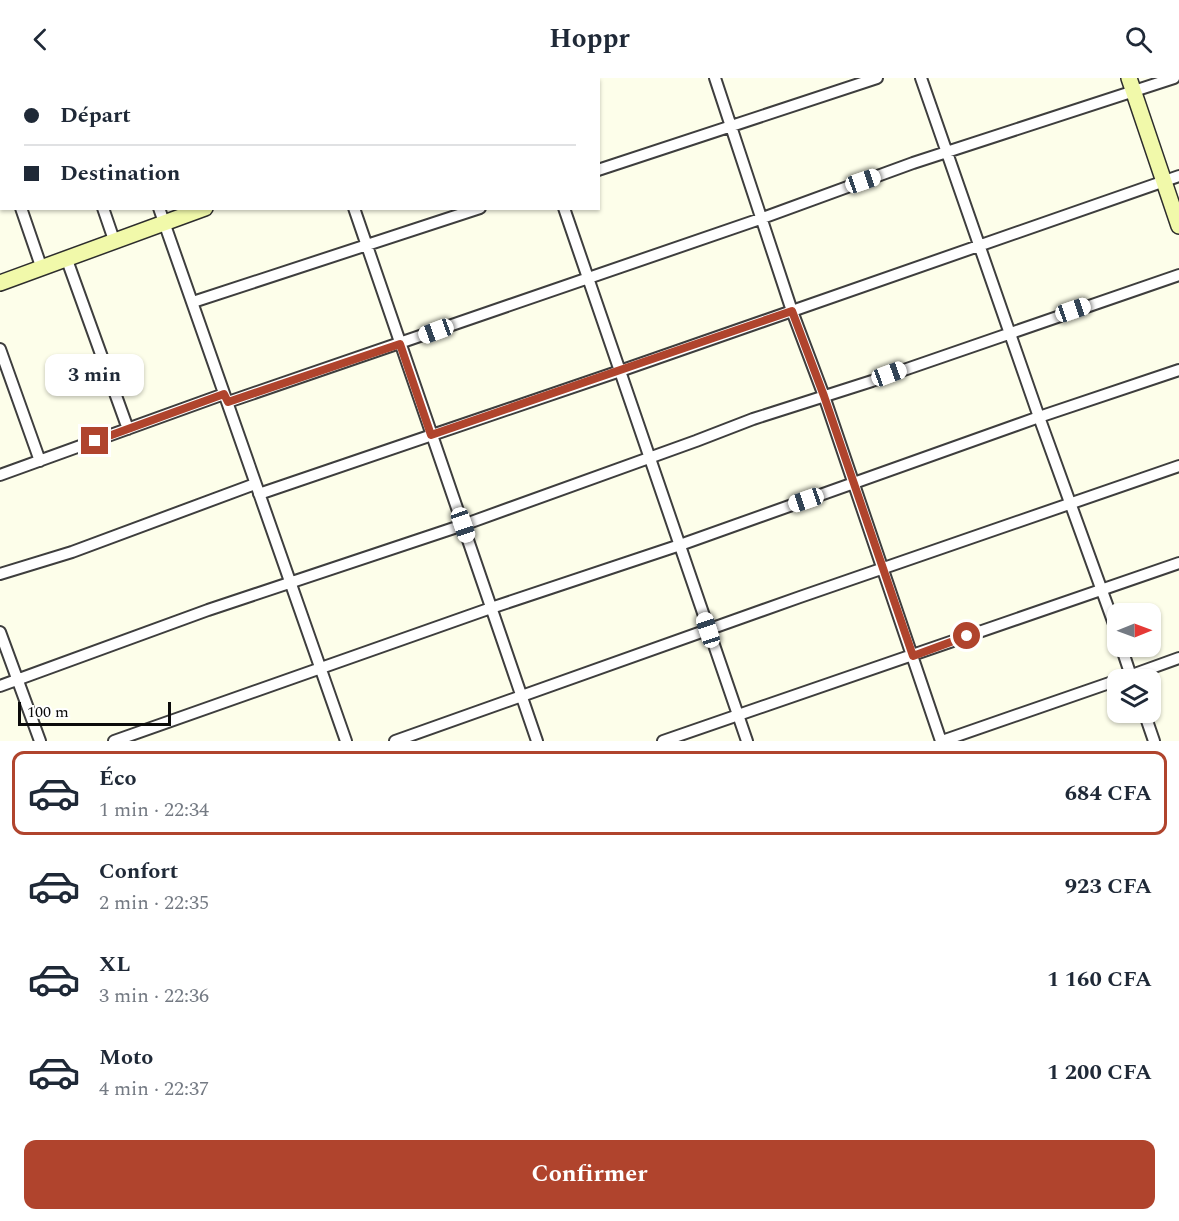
<!DOCTYPE html>
<html lang="fr">
<head>
<meta charset="utf-8">
<style>
	body { margin:0; font-family:Spectral,serif; background:#f2f2f3; color:#1f2937; height:100vh; display:flex; flex-direction:column; font-size:22px; white-space:nowrap }
	* { box-sizing:border-box; margin:0 }
	p { font-size:20px; color:#747a83 }
	.icon { flex:none; width:33px; height:33px; fill:none; stroke:currentColor; stroke-width:2; stroke-linecap:round; stroke-linejoin:round }
	.map { position:relative; height:663px; overflow:hidden }
	.sheet { display:flex; flex-direction:column; background:#fff; flex:1 }
	.sheet>* { flex:none }
	.top-card { position:absolute; left:0px; top:0px; width:600px; height:132px; box-shadow:0 2px 4px #0004; display:grid; align-content:center; height:132px; padding:0 24px; background:#fff }
	.needle { width:39px; rotate:89deg }
	.buttons { position:absolute; left:1107px; top:525px; display:grid; gap:12px }
	.buttons a { display:grid; place-items:center; width:54px; height:54px; border-radius:12px; background:#fff; box-shadow:0 2px 4px #0004; font-size:30px }
	.scale { position:absolute; left:18px; bottom:15px; width:153px; box-sizing:border-box; padding-left:6px; border:3px solid #0b0b0b; border-top:0; font-size:16px; line-height:21px; white-space:nowrap; color:#0b0b0b; -webkit-text-stroke:4px #fff; paint-order:stroke }
	.end { position:absolute; width:27px; height:27px; margin:-14px; border:8px solid #b0442d; background:#fff; box-shadow:0 0 0 3px #fff }
	.from { border-radius:50% }
	.bubble { position:absolute; height:42px; border-radius:12px; background:#fff; box-shadow:0 2px 4px #0004; font-size:20px; font-weight:700; line-height:42px; text-align:center }
	.car { position:absolute; width:18px; height:36px; margin:-18px -9px; border-radius:8px; box-shadow:0 0 4px 2px #0007; background:linear-gradient(#fff 24%,#345 0 40%,#fff 0 76%,#345 0 86%,#fff 0) }
	.top-card b { display:flex; align-items:center; gap:21px; height:57px; font-size:22px }
	.top-card b+b { border-top:2px solid #e0e1e3 }
	.top-card i { width:15px; height:15px; background:#1f2937 }
	ul { padding:10px 0 0; list-style:none }
	li { display:flex; align-items:center; gap:18px; height:84px; margin:0 12px 9px; padding:0 12px; border:3px solid transparent; border-radius:12px }
	li div { flex:1 }
	li b { display:block; font-size:22px }
	li em { font-style:normal; font-weight:700 }
	li.on { border-color:#b0442d }
	li>.icon { width:54px; height:54px; stroke-width:1.5 }
	.primary-button { display:flex; gap:12px; margin-top:auto; padding:12px 24px }
	.primary-button a { flex:1; height:69px; border-radius:12px; background:#b0442d; color:#fff; font-size:24px; font-weight:700; line-height:69px; text-align:center }
	header { display:flex; justify-content:space-between; align-items:center; height:78px; padding:0 24px; background:#fff; font-size:27px; font-weight:700 }
	.map>svg:first-child { display:block }
</style>
</head>
<body>
<header><svg class="icon" aria-label="back" viewBox="0 0 24 24"><path d="M15 5l-7 7 7 7"/></svg>Hoppr<svg class="icon" aria-label="search" viewBox="0 0 24 24"><circle cx="10" cy="10" r="6"/><path d="M15 15l6 6"/></svg></header>
<div class="map">
<svg width="1179" height="663" viewBox="0 0 1179 663">
	<rect width="100%" height="100%" fill="#fdfeea"/>
	<g fill="none" stroke-linecap="round" stroke-linejoin="round">
		<g stroke="#3e3e3e" stroke-width="14">
			<path id="street" d="M57,0L58,2
				M110,0L111,2
				M306,0L307,2
				M520,0L521,2
				M715,0L792,233L824,318L941,663
				M921,0L1039,339L1118,557
				M288,2L293,0
				M0,72L2,76
				M598,92L877,0
				M21,130L42,191
				M103,130L114,162
				M159,130L346,663
				M354,130L537,663
				M564,130L747,663
				M67,182L128,351
				M193,224L480,130
				M0,271L40,383
				M228,324L760,141L913,85L1174,0
				M0,397L224,316
				M259,416L620,293L1179,98
				M0,496L72,474L255,406
				M0,554L40,663
				M1121,568L1132,601
				M1118,602L1179,580
				M0,608L208,532L463,447L696,363L753,341L872,303L1179,197
				M1144,634L1154,663
				M114,663L491,530L680,467L1039,339L1179,292
				M395,663L800,519L1179,388
				M663,663L1179,485
				M942,663L1118,602"/>
		</g>
		<g stroke="#2d2d2d" stroke-width="18">
			<path id="secondary" d="M1129,0L1179,148
				M578,2L582,0
				M0,205L205,130"/>
		</g>
		<use href="#street" stroke="#fff" stroke-width="10"/>
		<use href="#secondary" stroke="#f1f9aa" stroke-width="15"/>
	</g>
	<g fill="none" stroke-linecap="round" stroke-linejoin="round">
		<path stroke="#b0442d" stroke-width="8" d="M95,363L224,316L228,324L400,266L431,357L792,233L824,318L913,578L967,558"/>
	</g>
</svg>
<div class="buttons">
<a><svg class="needle" viewBox="-14 -14 28 28"><path d="M0-13l5 13h-10z" fill="#e53935"/><path d="M0 13l5-13h-10z" fill="#747a83"/></svg></a>
<a><svg class="icon" aria-label="layers" viewBox="0 0 24 24"><path d="M12 4l9 5-9 5-9-5zM3 14l9 5 9-5"/></svg></a>
</div>
<div class="scale">100 m</div>
<i class="end from" style="left:967px;top:558px"></i>
<i class="end" style="left:95px;top:363px"></i>
<div class="bubble" style="left:45px;top:276px;width:99px">3 min</div>
<i class="car" style="left:863px;top:103px;rotate:71deg"></i>
<i class="car" style="left:1073px;top:232px;rotate:71deg"></i>
<i class="car" style="left:436px;top:253px;rotate:250deg"></i>
<i class="car" style="left:889px;top:296px;rotate:70deg"></i>
<i class="car" style="left:806px;top:422px;rotate:251deg"></i>
<i class="car" style="left:463px;top:447px;rotate:161deg"></i>
<i class="car" style="left:708px;top:552px;rotate:342deg"></i>
<div class="top-card">
<b><i class="from"></i>Départ</b>
<b><i></i>Destination</b>
</div>
</div>
<section class="sheet">
<ul>
<li class="on"><svg class="icon" aria-label="car" viewBox="0 0 24 24"><path d="M5 17H2v-5l4-1 3-4h7l3 4 3 1v5h-3M9 17h6M6 11h13"/><circle cx="7" cy="17" r="2"/><circle cx="17" cy="17" r="2"/></svg><div><b>Éco</b><p>1 min · 22:34</p></div><em>684 CFA</em></li>
<li><svg class="icon" aria-label="car" viewBox="0 0 24 24"><path d="M5 17H2v-5l4-1 3-4h7l3 4 3 1v5h-3M9 17h6M6 11h13"/><circle cx="7" cy="17" r="2"/><circle cx="17" cy="17" r="2"/></svg><div><b>Confort</b><p>2 min · 22:35</p></div><em>923 CFA</em></li>
<li><svg class="icon" aria-label="car" viewBox="0 0 24 24"><path d="M5 17H2v-5l4-1 3-4h7l3 4 3 1v5h-3M9 17h6M6 11h13"/><circle cx="7" cy="17" r="2"/><circle cx="17" cy="17" r="2"/></svg><div><b>XL</b><p>3 min · 22:36</p></div><em>1 160 CFA</em></li>
<li><svg class="icon" aria-label="car" viewBox="0 0 24 24"><path d="M5 17H2v-5l4-1 3-4h7l3 4 3 1v5h-3M9 17h6M6 11h13"/><circle cx="7" cy="17" r="2"/><circle cx="17" cy="17" r="2"/></svg><div><b>Moto</b><p>4 min · 22:37</p></div><em>1 200 CFA</em></li>
</ul>
<div class="primary-button"><a>Confirmer</a></div>
</section>
</body>
</html>
